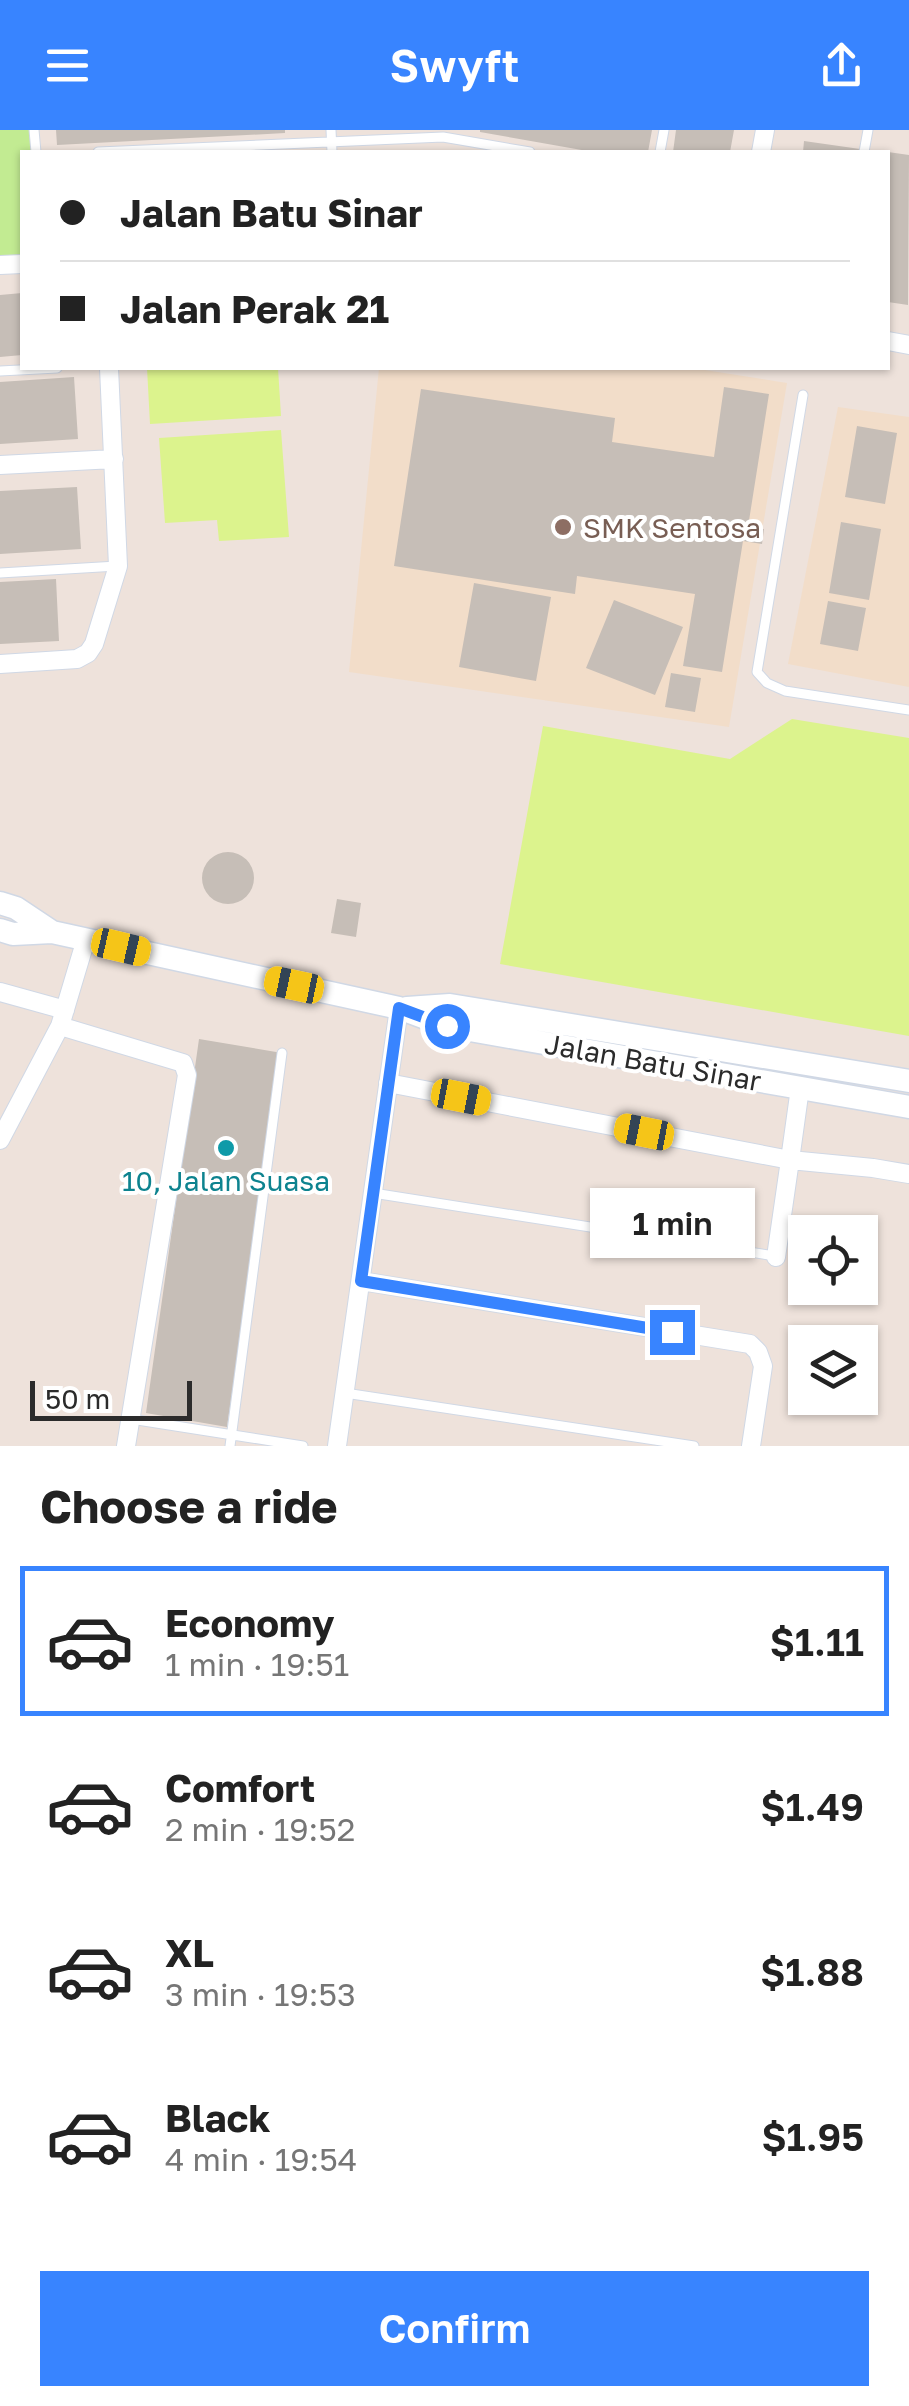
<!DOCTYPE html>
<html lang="en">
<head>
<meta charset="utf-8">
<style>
	body { margin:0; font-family:"Golos Text",sans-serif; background:#f2f2f2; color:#222; height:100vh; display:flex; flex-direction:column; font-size:38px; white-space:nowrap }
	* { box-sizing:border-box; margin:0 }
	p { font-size:32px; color:#767676 }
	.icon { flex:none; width:55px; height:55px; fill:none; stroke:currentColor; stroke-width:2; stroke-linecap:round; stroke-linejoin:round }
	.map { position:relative; height:1316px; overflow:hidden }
	.drawer { display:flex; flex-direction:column; background:#fff; flex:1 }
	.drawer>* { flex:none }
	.hud { position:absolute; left:20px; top:20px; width:870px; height:220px; border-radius:0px; box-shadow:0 2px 8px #0004; display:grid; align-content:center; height:220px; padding:0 40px; background:#fff }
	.tools { position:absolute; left:788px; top:1085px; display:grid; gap:20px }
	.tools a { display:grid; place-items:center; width:90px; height:90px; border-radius:0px; background:#fff; box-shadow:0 2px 8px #0004; font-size:50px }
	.scale { position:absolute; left:30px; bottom:25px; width:162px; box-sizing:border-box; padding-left:10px; border:5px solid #2b2b2b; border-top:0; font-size:28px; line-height:35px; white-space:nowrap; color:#2b2b2b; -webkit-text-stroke:8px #fff; paint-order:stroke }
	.end { position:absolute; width:45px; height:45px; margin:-22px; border:12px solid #3884ff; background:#fff; box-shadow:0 0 0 5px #fff }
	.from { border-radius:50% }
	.bubble { position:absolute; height:70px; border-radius:0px; background:#fff; box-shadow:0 2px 8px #0004; font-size:32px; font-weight:600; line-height:70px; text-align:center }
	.car { position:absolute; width:30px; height:60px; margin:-30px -15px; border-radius:12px; box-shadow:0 0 8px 2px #0007; background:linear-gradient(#f5c518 24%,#345 0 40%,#f5c518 0 76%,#345 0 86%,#f5c518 0) }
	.hud b { display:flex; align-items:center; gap:35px; height:95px; font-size:38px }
	.hud b+b { border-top:2px solid #e0e0e0 }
	.hud i { width:25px; height:25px; background:#222 }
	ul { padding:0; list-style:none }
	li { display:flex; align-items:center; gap:30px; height:150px; margin:0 20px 15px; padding:0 20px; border:5px solid transparent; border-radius:0px }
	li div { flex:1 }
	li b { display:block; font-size:38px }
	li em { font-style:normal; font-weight:600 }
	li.active { border-color:#3884ff }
	li>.icon { width:90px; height:90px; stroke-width:1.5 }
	h2 { padding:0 40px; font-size:45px; line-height:120px }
	.action { display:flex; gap:20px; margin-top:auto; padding:20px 40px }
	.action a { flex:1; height:115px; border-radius:0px; background:#3884ff; color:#fff; font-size:40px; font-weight:600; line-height:115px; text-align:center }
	header { display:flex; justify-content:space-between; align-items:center; height:130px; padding:0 40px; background:#3884ff; color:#fff; font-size:45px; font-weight:600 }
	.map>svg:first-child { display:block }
</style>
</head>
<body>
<header><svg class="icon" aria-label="menu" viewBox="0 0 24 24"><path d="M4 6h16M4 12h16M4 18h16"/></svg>Swyft<svg class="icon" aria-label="share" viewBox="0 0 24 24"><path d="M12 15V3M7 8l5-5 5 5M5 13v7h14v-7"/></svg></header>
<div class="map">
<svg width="909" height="1316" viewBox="0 0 909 1316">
	<rect width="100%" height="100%" fill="#eee2db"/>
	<path fill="#f2ddc9" d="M379,238H692L787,253L729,597L349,542Z
		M838,277L909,287V557L788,534Z"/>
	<path fill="#c2eb92" d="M0,0H29L31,22H22V134L0,135Z"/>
	<path fill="#dcf38d" d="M147,238H278L281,286L150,294Z
		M281,300L289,407L219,411L217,390L165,393L159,308Z
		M792,589L909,608V906L500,834L543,596L730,629Z"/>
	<path fill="#c6beb7" d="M56,0H285V3L57,15Z
		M480,0H652L648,22H593L480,2Z
		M676,0H734L730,22H673Z
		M804,11L860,19V22H803Z
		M888,22L909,25L908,175L888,172Z
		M22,163V225L0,227V165Z
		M74,247L78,309L0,314V252Z
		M724,257L769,264L748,397L764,399L762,414L743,411L722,542L683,536L695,464L577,446L575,464L394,436L421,259L615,288L612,312L714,327Z
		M857,296L897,303L885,374L845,367Z
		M77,357L81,419L0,424V361Z
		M841,392L881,399L869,470L829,463Z
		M56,449L59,511L0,514V452Z
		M474,453L551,467L536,551L459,537Z
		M614,470L683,497L655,565L586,538Z
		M828,471L866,478L858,521L820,514Z
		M671,543L701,548L695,582L665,577Z
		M202 748a26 26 0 1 1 52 0a26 26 0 1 1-52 0Z
		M337,769L361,773L356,807L331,803Z
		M199,909L282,923L227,1297L146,1283Z"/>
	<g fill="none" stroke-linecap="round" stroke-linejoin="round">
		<g stroke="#d0d8e5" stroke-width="11">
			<path id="service" d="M34,0L36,22
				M331,0L332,22
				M98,22L443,7L530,22
				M660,22L664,0
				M864,22L868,0
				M0,241L57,238
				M803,265L757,542L767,553L785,561L909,580
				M0,443L117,436
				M373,1063L775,1126
				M345,1263L694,1316
				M131,1289L303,1316
				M230,1316L282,923"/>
		</g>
		<g stroke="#d0d8e5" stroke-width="20">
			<path id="minor" d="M761,22L765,0
				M0,135L22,134
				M888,211L909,215
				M0,335L114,329
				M0,534L77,529L88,523L94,514L118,436L109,238
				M0,862L65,880
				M60,896L183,933L187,945L126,1316
				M388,953L790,1030L776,1127
				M800,958L790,1030L873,1038L909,1044
				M0,1010L60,896L86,809
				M361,1151L750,1214L758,1222L763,1236L751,1316
				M337,1316L399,878"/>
		</g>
		<g stroke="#d0d8e5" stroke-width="25">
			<path id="tertiary" d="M0,773L16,778L52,802
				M0,800L13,804L52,802L399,878L447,896L909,977
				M407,878L450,875L909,951"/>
		</g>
		<use href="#service" stroke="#fff" stroke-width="9"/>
		<use href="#minor" stroke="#fff" stroke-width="18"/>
		<use href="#tertiary" stroke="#fff" stroke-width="22"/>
	</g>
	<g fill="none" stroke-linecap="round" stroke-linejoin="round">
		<path stroke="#3884ff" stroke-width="12" d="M447,896L399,878L361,1151L672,1202"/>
	</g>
	<circle fill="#8d6e63" stroke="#fff" stroke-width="4" cx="563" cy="397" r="10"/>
	<circle fill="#0f9aa8" stroke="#fff" stroke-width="4" cx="226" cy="1018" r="10"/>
	<g text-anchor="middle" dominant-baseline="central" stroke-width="8" stroke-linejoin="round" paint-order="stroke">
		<g font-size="28" fill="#785e54" stroke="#fff" text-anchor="start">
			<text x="583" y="397">SMK Sentosa</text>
		</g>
		<g font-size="28" fill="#2b2b2b" stroke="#fff">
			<text transform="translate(653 932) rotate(10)">Jalan Batu Sinar</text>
		</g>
		<g font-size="28" fill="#0d838f" stroke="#fff">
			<text x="226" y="1050">10, Jalan Suasa</text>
		</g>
	</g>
</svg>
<div class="tools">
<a><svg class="icon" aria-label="locate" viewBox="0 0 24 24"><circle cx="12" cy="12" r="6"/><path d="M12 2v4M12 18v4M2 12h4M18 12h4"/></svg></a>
<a><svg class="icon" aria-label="layers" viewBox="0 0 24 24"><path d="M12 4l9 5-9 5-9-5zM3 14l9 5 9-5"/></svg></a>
</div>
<div class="scale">50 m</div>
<i class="end from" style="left:447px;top:896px"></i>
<i class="end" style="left:672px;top:1202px"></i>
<div class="bubble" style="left:590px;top:1058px;width:165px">1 min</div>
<i class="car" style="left:121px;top:817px;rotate:103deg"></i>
<i class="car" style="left:294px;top:855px;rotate:282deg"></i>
<i class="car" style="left:461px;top:967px;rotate:101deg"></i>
<i class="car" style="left:644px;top:1002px;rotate:281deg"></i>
<div class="hud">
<b><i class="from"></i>Jalan Batu Sinar</b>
<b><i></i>Jalan Perak 21</b>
</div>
</div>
<section class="drawer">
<h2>Choose a ride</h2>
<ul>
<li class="active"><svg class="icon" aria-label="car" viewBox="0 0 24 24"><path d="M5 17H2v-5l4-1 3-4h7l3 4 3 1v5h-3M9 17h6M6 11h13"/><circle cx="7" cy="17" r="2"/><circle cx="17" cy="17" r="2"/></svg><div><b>Economy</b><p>1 min · 19:51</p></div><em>$1.11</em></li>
<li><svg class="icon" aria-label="car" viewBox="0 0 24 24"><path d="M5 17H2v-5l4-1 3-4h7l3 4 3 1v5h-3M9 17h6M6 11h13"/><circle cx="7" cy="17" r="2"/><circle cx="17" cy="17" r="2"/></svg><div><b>Comfort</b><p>2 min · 19:52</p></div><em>$1.49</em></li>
<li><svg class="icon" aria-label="car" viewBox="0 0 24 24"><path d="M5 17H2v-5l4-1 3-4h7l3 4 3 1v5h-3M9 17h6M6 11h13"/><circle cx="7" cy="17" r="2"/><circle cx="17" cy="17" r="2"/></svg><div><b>XL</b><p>3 min · 19:53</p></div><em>$1.88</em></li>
<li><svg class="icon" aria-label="car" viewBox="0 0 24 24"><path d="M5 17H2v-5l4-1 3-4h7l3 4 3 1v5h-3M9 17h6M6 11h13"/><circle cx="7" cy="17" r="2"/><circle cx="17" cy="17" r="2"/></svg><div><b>Black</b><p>4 min · 19:54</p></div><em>$1.95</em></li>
</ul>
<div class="action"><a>Confirm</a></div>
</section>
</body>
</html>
